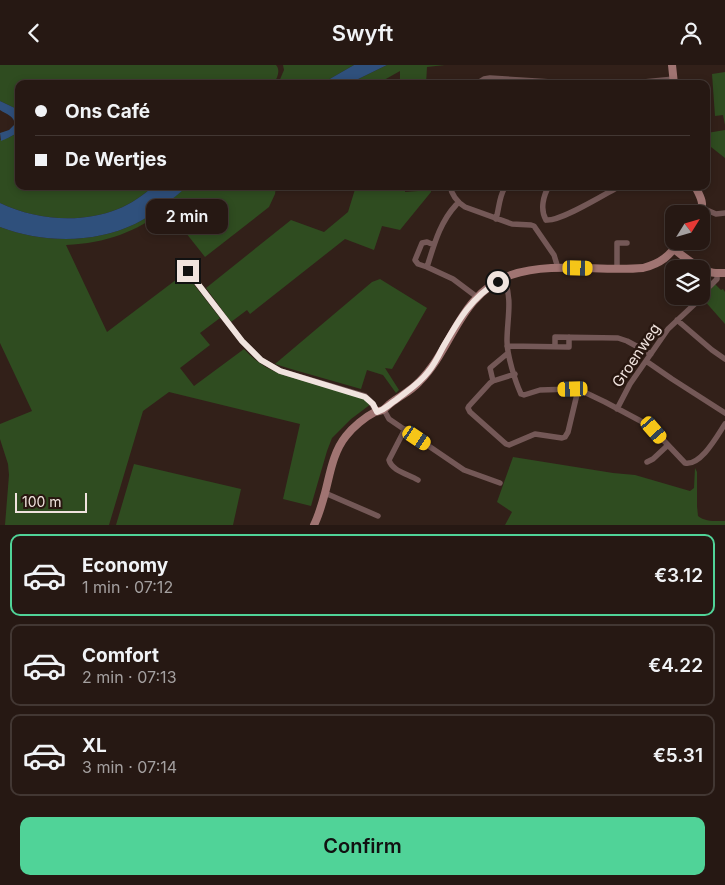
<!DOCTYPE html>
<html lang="en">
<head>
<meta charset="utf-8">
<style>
	body { margin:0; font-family:Inter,sans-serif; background:#2e211c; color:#f1f3f6; height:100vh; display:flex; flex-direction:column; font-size:19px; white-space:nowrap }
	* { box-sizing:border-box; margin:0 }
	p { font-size:16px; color:#a4a0a0 }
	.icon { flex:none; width:28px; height:28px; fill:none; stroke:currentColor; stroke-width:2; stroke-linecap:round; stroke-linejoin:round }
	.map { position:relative; height:460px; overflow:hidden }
	.panel { display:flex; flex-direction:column; background:#261813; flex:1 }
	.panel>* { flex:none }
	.top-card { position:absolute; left:15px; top:15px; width:695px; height:110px; border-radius:10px; box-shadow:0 2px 8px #0003,0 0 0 1px #423733; display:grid; align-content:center; height:110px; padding:0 20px; background:#261813 }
	.needle { width:32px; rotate:53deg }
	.fabs { position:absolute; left:665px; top:140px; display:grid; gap:10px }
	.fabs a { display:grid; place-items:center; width:45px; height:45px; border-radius:10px; background:#261813; box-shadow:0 2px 8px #0003,0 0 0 1px #423733; font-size:25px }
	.scale { position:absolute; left:15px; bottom:12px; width:72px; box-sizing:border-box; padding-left:5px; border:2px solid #f0e3de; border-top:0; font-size:14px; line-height:18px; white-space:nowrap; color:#f0e3de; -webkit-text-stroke:4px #281710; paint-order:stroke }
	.end { position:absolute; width:22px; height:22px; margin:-11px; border:6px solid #f0e3de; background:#111; box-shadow:0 0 0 2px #111 }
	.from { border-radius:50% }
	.bubble { position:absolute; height:35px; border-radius:10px; background:#261813; box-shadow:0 2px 8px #0003,0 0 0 1px #423733; font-size:16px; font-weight:600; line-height:35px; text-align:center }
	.car { position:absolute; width:15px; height:30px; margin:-15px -8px; border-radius:6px; box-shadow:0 0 4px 1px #0007; background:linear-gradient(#f5c518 24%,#345 0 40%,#f5c518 0 76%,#345 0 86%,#f5c518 0) }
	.top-card b { display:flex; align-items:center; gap:18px; height:48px; font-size:19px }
	.top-card b+b { border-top:1px solid #423733 }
	.top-card i { width:12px; height:12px; background:#f1f3f6 }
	ul { padding:9px 0 0; list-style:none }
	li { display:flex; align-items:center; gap:15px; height:82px; margin:0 10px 8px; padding:0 10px; border:2px solid #423733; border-radius:10px }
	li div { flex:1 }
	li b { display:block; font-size:19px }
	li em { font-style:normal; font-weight:600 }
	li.selected { border-color:#50d398 }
	li>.icon { width:45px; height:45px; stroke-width:1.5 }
	.action { display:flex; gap:10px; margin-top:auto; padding:10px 20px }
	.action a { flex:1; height:58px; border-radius:10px; background:#50d398; color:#111; font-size:20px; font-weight:600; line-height:58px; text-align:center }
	header { display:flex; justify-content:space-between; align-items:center; height:65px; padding:0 20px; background:#261813; font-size:22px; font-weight:600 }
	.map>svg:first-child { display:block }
</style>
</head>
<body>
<header><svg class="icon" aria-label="back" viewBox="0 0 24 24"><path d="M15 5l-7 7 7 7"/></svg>Swyft<svg class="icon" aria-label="person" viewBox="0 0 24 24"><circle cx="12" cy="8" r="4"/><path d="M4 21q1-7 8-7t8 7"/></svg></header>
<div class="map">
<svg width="725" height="460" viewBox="0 0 725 460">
	<rect width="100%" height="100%" fill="#322019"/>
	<path fill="#2f4c20" d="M0,0H276C281,6 277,12 274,19H19V45L0,36Z
		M283,0H354L321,19H278L284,5Z
		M387,0H445L427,2L426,19H400V6L377,19H348Z
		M725,7V60L723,50L715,51L712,9Z
		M725,65V93L711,82L707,68Z
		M19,67V121H154C143,130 131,139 118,144C80,159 36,155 0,138V75L8,73Z
		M188,121H276L275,129L269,142L205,192L167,144C135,167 107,178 66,180L107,267L185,208L220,253L200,268L210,280L180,303L194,321L244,284C254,295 265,303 279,308L365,333L371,339L351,354L332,373L327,386L311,441L283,434L300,359L169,327L143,346L109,460H5L9,410L8,399L0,374V359L32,346L0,278V162C43,178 93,179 135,159C154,150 171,134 188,121Z
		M356,121H405V127L431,125V127L400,165L382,161L374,185L345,174L250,249L247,245L231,257L206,223L291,155L324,167L348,147Z
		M380,214L427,243L392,304L385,303L399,325L396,328L383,310L367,305L361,324L291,304L275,299L372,217Z
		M715,219L721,225L723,224L725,227V259L703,234Z
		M513,392L613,408L635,410L690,426L694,423L695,403L697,407V441L698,451C705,457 716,456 725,456V460H505L512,447L497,437Z
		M134,399L241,424L233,460H116Z"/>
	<path fill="#2f507c" d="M354,0H387L348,19H321Z
		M0,36L19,45V67L8,73L1,76L0,68L9,65L15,59C14,51 6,49 0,45Z
		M154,121H188C172,134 154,150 135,159C93,179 43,178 0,162V138C36,155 80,159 118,144C131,139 143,130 154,121Z"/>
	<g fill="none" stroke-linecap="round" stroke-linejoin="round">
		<path stroke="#745857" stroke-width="5.5" d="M476,19L484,14L490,13L584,19
			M623,19L674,14
			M450,121C452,131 457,137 465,142L512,159L531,160L534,161L554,190L558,203
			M456,140C440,157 434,180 427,202L453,214L477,232
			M702,143L716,149L725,148
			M496,154C499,144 499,133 504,124V121
			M546,155C560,157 605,129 620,121
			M546,155C540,145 543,131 549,121
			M701,174L704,178
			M427,202L418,199L415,195L422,178L427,177L434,180
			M617,204V178H627
			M188,206L242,276L261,295L280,306L365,331L370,336L377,347
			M504,214C513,234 507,254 507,276C507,290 515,316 521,329L524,330L540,325L573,324L582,326L605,337L650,361L685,398C701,401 717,371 725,359
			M677,255L712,285L725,294
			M507,281L569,282V272
			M555,282V272L618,273L627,276L651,289
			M646,296L672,314L725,348
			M515,309L493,316L490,318L469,341L468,343L470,347L506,379L509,380L535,369L562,373L565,372L568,367L578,325
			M493,316L490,303L508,288
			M617,344L630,319L668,264L699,235L707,224L717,214V208
			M384,345L389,354L464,405L500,418
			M405,364L389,395C392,406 408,409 418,415
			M647,397L653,394L668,380
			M325,428L378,451"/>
		<path stroke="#a07472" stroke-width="8" d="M672,0L674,19
			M695,121C700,131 705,138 700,149
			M674,184C684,192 704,209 717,208C720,208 722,208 725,208
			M314,460C319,450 322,439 325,428C330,409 333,387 346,371C353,362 365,352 375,347C378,346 380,346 383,345C386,343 388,340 391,338C400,331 411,326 419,317C454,282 458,230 511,210C552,196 600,207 643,203C662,198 669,191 680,176"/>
	</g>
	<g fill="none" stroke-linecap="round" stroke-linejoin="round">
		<path stroke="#f0e3de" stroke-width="6" d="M188,206L242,276L261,295L280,306L365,332L373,339L377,347C386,344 388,340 396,335C407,326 419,319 428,307C434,300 438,292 442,284C457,258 470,233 498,217"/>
	</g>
	<g text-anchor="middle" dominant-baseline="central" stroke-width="5" stroke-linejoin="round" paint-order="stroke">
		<g font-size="15" fill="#f0e3de" stroke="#281710">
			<text transform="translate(636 290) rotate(-56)">Groenweg</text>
		</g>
	</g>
</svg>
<div class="fabs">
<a><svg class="needle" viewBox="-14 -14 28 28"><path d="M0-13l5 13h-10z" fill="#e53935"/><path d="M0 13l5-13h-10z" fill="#a4a0a0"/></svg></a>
<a><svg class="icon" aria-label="layers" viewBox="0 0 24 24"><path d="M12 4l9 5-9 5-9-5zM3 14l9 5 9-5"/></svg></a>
</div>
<div class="scale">100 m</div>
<i class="end from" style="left:498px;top:217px"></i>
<i class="end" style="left:188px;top:206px"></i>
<div class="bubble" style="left:146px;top:134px;width:82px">2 min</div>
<i class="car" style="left:578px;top:203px;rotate:91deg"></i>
<i class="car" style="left:573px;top:324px;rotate:268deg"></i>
<i class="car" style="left:654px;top:365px;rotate:139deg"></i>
<i class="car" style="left:417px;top:373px;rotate:124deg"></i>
<div class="top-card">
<b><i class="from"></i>Ons Café</b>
<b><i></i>De Wertjes</b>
</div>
</div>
<section class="panel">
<ul>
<li class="selected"><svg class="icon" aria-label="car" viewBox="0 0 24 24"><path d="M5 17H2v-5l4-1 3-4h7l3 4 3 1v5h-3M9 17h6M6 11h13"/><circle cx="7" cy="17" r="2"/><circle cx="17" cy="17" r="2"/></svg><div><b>Economy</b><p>1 min · 07:12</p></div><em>€3.12</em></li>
<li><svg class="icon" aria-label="car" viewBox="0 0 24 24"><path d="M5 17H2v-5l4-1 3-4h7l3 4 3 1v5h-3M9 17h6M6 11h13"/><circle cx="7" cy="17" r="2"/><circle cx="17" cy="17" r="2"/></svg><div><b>Comfort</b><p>2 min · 07:13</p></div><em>€4.22</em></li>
<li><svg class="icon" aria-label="car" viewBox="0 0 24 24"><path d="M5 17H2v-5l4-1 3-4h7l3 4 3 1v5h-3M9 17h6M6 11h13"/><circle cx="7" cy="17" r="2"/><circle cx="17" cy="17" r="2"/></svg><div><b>XL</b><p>3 min · 07:14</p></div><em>€5.31</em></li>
</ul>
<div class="action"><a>Confirm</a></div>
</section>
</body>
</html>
